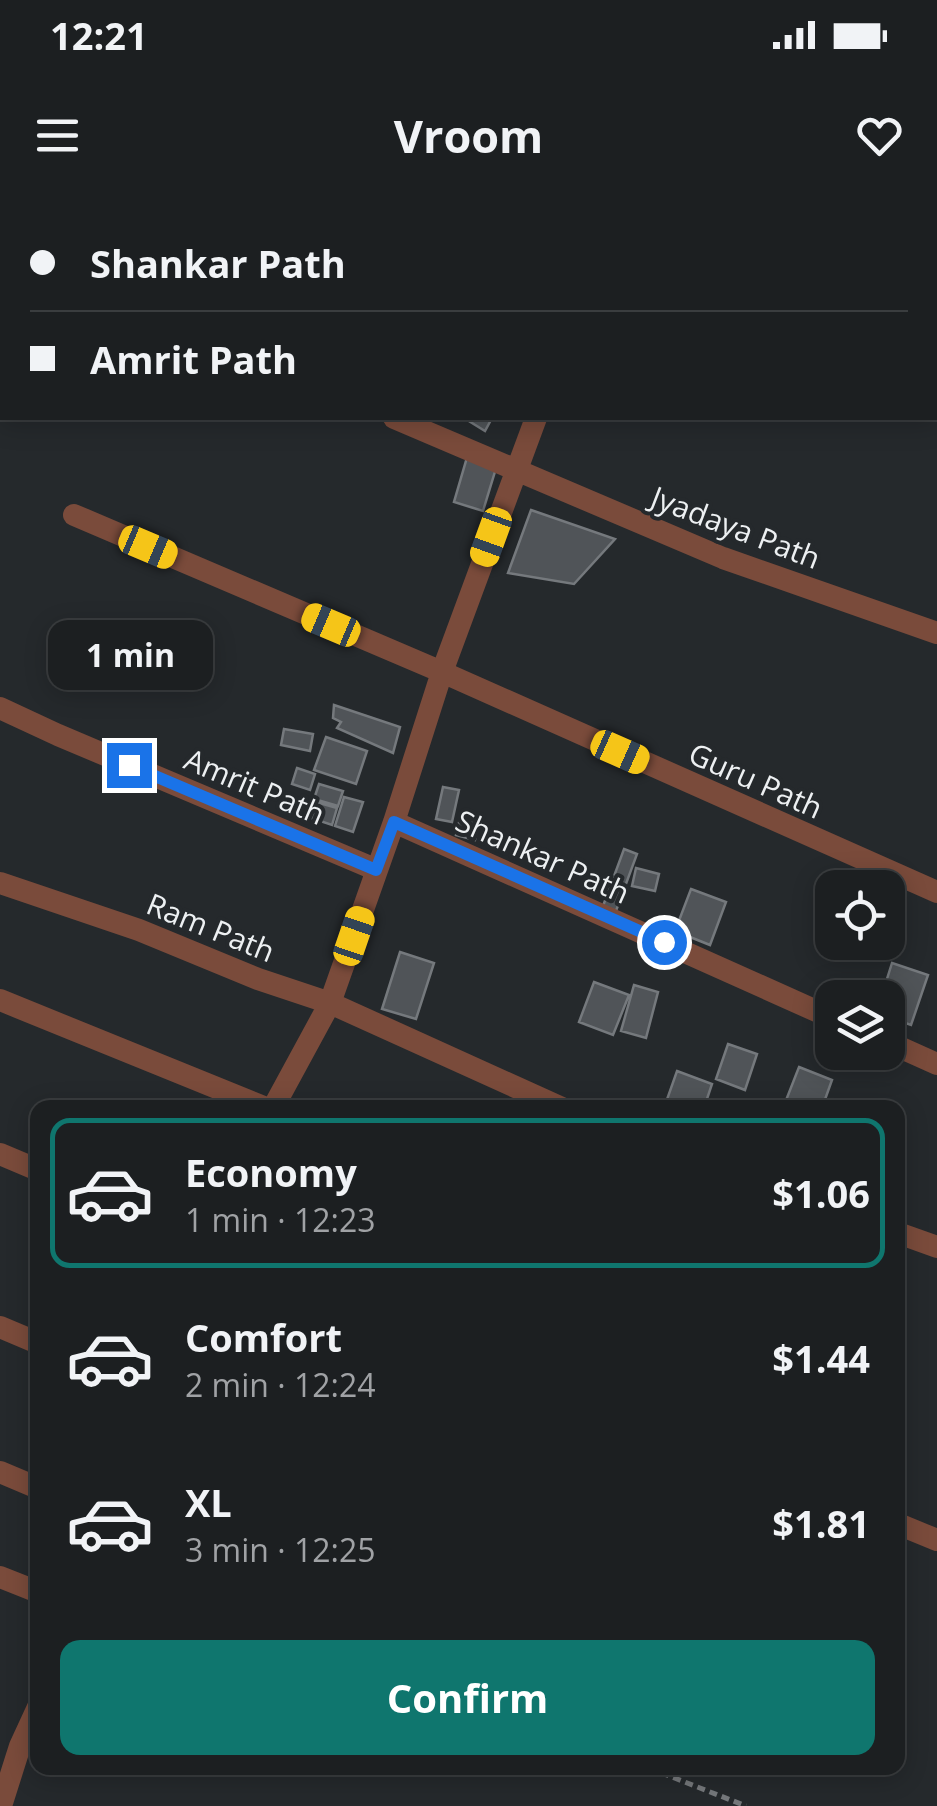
<!DOCTYPE html>
<html lang="en">
<head>
<meta charset="utf-8">
<style>
	body { margin:0; font-family:"Open Sans",sans-serif; background:#292c2e; color:#f1f3f6; height:100vh; display:flex; flex-direction:column; font-size:38px; white-space:nowrap }
	* { box-sizing:border-box; margin:0 }
	p { font-size:32px; color:#a0a2a5 }
	.icon { flex:none; width:55px; height:55px; fill:none; stroke:currentColor; stroke-width:2; stroke-linecap:round; stroke-linejoin:round }
	.map { position:relative; flex:1; overflow:hidden }
	.panel { position:absolute; left:30px; top:900px; width:875px; height:675px; display:flex; flex-direction:column; background:#1c1f21; border-radius:20px; box-shadow:0 5px 25px #0003,0 0 0 2px #3a3d3f }
	.panel>* { flex:none }
	.hud { position:absolute; left:0px; top:0px; width:938px; height:220px; box-shadow:0 5px 25px #0003,0 0 0 2px #3a3d3f; display:grid; align-content:center; height:220px; padding:0 30px; background:#1c1f21 }
	.tools { position:absolute; left:815px; top:670px; display:grid; gap:20px }
	.tools a { display:grid; place-items:center; width:90px; height:90px; border-radius:20px; background:#1c1f21; box-shadow:0 5px 25px #0003,0 0 0 2px #3a3d3f; font-size:50px }
	.end { position:absolute; width:45px; height:45px; margin:-22px; border:12px solid #1a73e8; background:#fff; box-shadow:0 0 0 5px #fff }
	.from { border-radius:50% }
	.bubble { position:absolute; height:70px; border-radius:20px; background:#1c1f21; box-shadow:0 5px 25px #0003,0 0 0 2px #3a3d3f; font-size:32px; font-weight:700; line-height:70px; text-align:center }
	.car { position:absolute; width:30px; height:60px; margin:-30px -15px; border-radius:12px; box-shadow:0 0 8px 2px #0007; background:linear-gradient(#f5c518 24%,#345 0 40%,#f5c518 0 76%,#345 0 86%,#f5c518 0) }
	.hud b { display:flex; align-items:center; gap:35px; height:95px; font-size:38px }
	.hud b+b { border-top:2px solid #3a3d3f }
	.hud i { width:25px; height:25px; background:#f1f3f6 }
	ul { padding:18px 0 0; list-style:none }
	li { display:flex; align-items:center; gap:30px; height:150px; margin:0 20px 15px; padding:0 10px; border:5px solid transparent; border-radius:20px }
	li div { flex:1 }
	li b { display:block; font-size:38px }
	li em { font-style:normal; font-weight:700 }
	li.selected { border-color:#0f766e }
	li>.icon { width:90px; height:90px; stroke-width:1.5 }
	.button { display:flex; gap:20px; margin-top:auto; padding:20px 30px }
	.button a { flex:1; height:115px; border-radius:20px; background:#0f766e; color:#fff; font-size:40px; font-weight:700; line-height:115px; text-align:center }
	.status { display:flex; justify-content:space-between; align-items:center; height:70px; padding:0 50px; background:#1c1f21; direction:ltr }
	.status svg { height:28px; fill:currentColor }
	header { display:flex; justify-content:space-between; align-items:center; height:130px; padding:0 30px; background:#1c1f21; font-size:45px; font-weight:700 }
	.map>svg:first-child { display:block }
</style>
</head>
<body>
<div class="status"><b>12:21</b><svg viewBox="0 0 49 12"><path d="M0 12V9h3v3zM5 12V6h3v6zM10 12V3h3v9zM15 12V0h3v12zM26 1h20v11H26zM47 4h2v5h-2z"/></svg></div>
<header><svg class="icon" aria-label="menu" viewBox="0 0 24 24"><path d="M4 6h16M4 12h16M4 18h16"/></svg>Vroom<svg class="icon" aria-label="heart" viewBox="0 0 24 24"><path d="M12 20l-8-8c-3-5 5-10 8-4 3-6 11-1 8 4z"/></svg></header>
<div class="map">
<svg width="937" height="1606" viewBox="0 0 937 1606">
	<rect width="100%" height="100%" fill="#25292c"/>
	<path fill="#505458" stroke="#75797d" stroke-width="2.5" d="M785,0H887L886,2H792Z
		M464,218H492L485,231Z
		M468,254L497,265L483,311L454,302Z
		M531,310L615,339L574,384L508,373Z
		M334,505L400,527L393,553L337,528L341,522L333,518Z
		M284,529L313,534L310,551L281,545Z
		M326,537L367,551L356,584L314,570Z
		M297,568L315,574L310,590L292,584Z
		M319,584L343,591L338,606L314,599Z
		M443,587L459,590L452,622L436,619Z
		M344,597L363,602L353,632L335,626Z
		M316,602L337,608L332,625L311,618Z
		M461,614L480,619L475,640L456,635Z
		M624,649L637,654L616,711L603,706Z
		M636,668L659,674L655,691L632,686Z
		M691,689L726,702L710,745L675,731Z
		M400,752L434,763L416,819L382,809Z
		M892,763L928,775L911,825L888,817V798H881Z
		M594,782L629,795L613,835L579,822Z
		M634,785L658,792L646,838L621,831Z
		M728,844L757,854L745,890L716,879Z
		M799,867L832,880L822,908H783Z
		M677,871L712,884L704,908H664Z"/>
	<g fill="none" stroke-linecap="round" stroke-linejoin="round">
		<path stroke="#75787b" stroke-width="5" stroke-dasharray="8 5" stroke-linecap="butt" d="M649,1568L746,1606"/>
		<path stroke="#7a4b3b" stroke-width="22" d="M331,0L337,2
			M622,2L623,0
			M0,57L2,58
			M394,218L723,358L937,433
			M74,315L442,472L937,692
			M0,508L58,535L377,670
			M394,622L832,818
			M0,683L139,730L258,779L330,803L562,908
			M0,800L266,908
			M888,842L937,864
			M273,908L330,803L394,622L442,472L536,218
			M0,954L38,970
			M898,1033L937,1047
			M0,1127L38,1143
			M0,1272L38,1288
			M898,1324L937,1340
			M0,1377L38,1392
			M1,1606L20,1546L38,1507"/>
	</g>
	<g fill="none" stroke-linecap="round" stroke-linejoin="round">
		<path stroke="#1a73e8" stroke-width="12" d="M129,565L376,670L394,622L664,742"/>
	</g>
	<g text-anchor="middle" dominant-baseline="central" stroke-width="8" stroke-linejoin="round" paint-order="stroke">
		<g font-size="30" fill="#edf0f2" stroke="#25292c">
			<text transform="translate(736 327) rotate(21)">Jyadaya Path</text>
			<text transform="translate(756 580) rotate(24)">Guru Path</text>
			<text transform="translate(255 586) rotate(23)">Amrit Path</text>
			<text transform="translate(543 656) rotate(24)">Shankar Path</text>
			<text transform="translate(211 727) rotate(22)">Ram Path</text>
		</g>
	</g>
</svg>
<div class="tools">
<a><svg class="icon" aria-label="locate" viewBox="0 0 24 24"><circle cx="12" cy="12" r="6"/><path d="M12 2v4M12 18v4M2 12h4M18 12h4"/></svg></a>
<a><svg class="icon" aria-label="layers" viewBox="0 0 24 24"><path d="M12 4l9 5-9 5-9-5zM3 14l9 5 9-5"/></svg></a>
</div>
<i class="end from" style="left:664px;top:742px"></i>
<i class="end" style="left:129px;top:565px"></i>
<div class="bubble" style="left:48px;top:420px;width:165px">1 min</div>
<i class="car" style="left:491px;top:337px;rotate:200deg"></i>
<i class="car" style="left:148px;top:347px;rotate:113deg"></i>
<i class="car" style="left:331px;top:425px;rotate:293deg"></i>
<i class="car" style="left:620px;top:552px;rotate:114deg"></i>
<i class="car" style="left:354px;top:736px;rotate:19deg"></i>
<div class="hud">
<b><i class="from"></i>Shankar Path</b>
<b><i></i>Amrit Path</b>
</div>
<section class="panel">
<ul>
<li class="selected"><svg class="icon" aria-label="car" viewBox="0 0 24 24"><path d="M5 17H2v-5l4-1 3-4h7l3 4 3 1v5h-3M9 17h6M6 11h13"/><circle cx="7" cy="17" r="2"/><circle cx="17" cy="17" r="2"/></svg><div><b>Economy</b><p>1 min · 12:23</p></div><em>$1.06</em></li>
<li><svg class="icon" aria-label="car" viewBox="0 0 24 24"><path d="M5 17H2v-5l4-1 3-4h7l3 4 3 1v5h-3M9 17h6M6 11h13"/><circle cx="7" cy="17" r="2"/><circle cx="17" cy="17" r="2"/></svg><div><b>Comfort</b><p>2 min · 12:24</p></div><em>$1.44</em></li>
<li><svg class="icon" aria-label="car" viewBox="0 0 24 24"><path d="M5 17H2v-5l4-1 3-4h7l3 4 3 1v5h-3M9 17h6M6 11h13"/><circle cx="7" cy="17" r="2"/><circle cx="17" cy="17" r="2"/></svg><div><b>XL</b><p>3 min · 12:25</p></div><em>$1.81</em></li>
</ul>
<div class="button"><a>Confirm</a></div>
</section>
</div>
</body>
</html>
